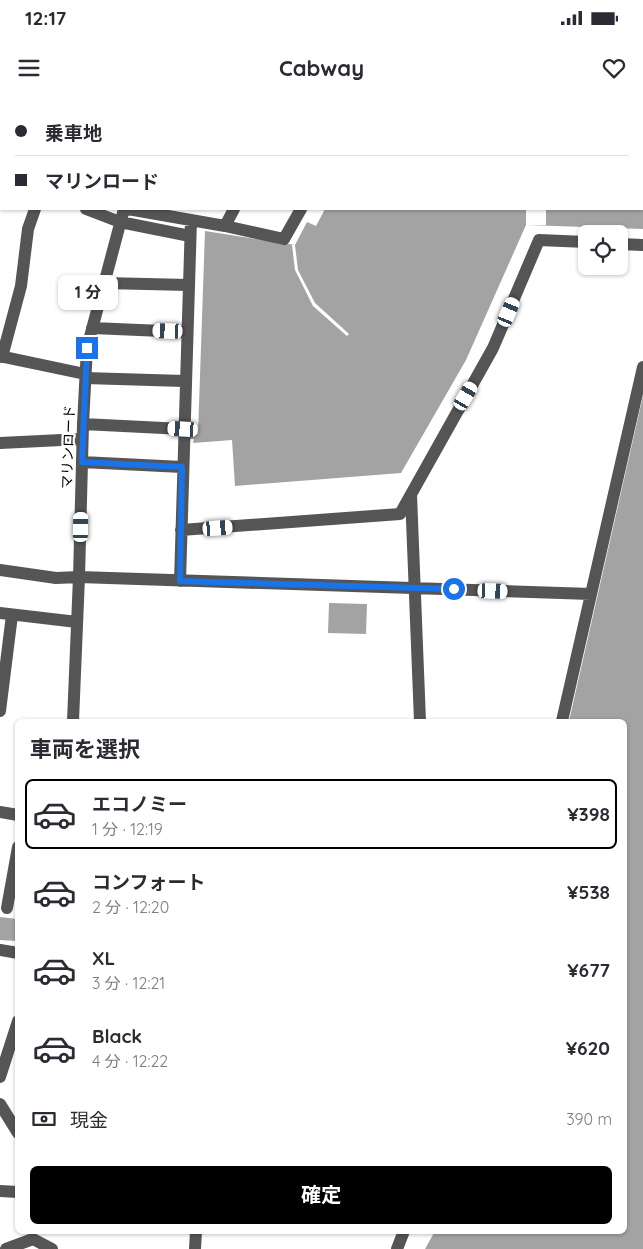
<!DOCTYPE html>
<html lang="ja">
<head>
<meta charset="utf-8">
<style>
	body { margin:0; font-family:Quicksand,"Noto Sans JP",sans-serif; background:#f2f2f3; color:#2b2b33; height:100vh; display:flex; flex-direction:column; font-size:19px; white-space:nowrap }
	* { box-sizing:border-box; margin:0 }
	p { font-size:16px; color:#7c7c81 }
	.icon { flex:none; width:28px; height:28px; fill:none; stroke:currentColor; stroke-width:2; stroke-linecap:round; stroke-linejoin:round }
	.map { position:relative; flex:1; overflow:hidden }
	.details { position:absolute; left:15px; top:619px; width:612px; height:515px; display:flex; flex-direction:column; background:#fff; border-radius:8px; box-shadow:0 1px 4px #0004 }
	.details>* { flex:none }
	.banner { position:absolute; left:0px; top:0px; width:644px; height:110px; box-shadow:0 1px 4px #0004; display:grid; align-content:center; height:110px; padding:0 15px; background:#fff }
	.fabs { position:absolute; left:578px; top:125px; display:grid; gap:10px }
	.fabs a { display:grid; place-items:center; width:50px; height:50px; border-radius:8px; background:#fff; box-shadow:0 1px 4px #0004; font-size:25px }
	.end { position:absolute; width:22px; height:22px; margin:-11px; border:6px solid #1a73e8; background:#fff; box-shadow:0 0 0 2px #fff }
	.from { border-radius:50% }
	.bubble { position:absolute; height:35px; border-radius:8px; background:#fff; box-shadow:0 1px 4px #0004; font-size:16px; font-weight:700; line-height:35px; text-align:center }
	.car { position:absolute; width:15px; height:30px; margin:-15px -8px; border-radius:6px; box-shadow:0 0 4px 1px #0007; background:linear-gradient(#fff 24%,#345 0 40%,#fff 0 76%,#345 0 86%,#fff 0) }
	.banner b { display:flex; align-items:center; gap:18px; height:48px; font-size:19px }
	.banner b+b { border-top:1px solid #e1e1e2 }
	.banner i { width:12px; height:12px; background:#2b2b33 }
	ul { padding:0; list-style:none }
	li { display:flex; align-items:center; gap:15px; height:70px; margin:0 10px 8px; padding:0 5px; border:2px solid transparent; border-radius:8px }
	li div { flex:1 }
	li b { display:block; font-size:19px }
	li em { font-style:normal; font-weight:700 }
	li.on { border-color:#000 }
	li>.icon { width:45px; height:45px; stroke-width:1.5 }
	h2 { padding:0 15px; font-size:22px; line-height:60px }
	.pay { display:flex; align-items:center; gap:12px; height:55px; padding:0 15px; font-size:19px }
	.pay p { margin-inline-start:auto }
	.action { display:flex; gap:10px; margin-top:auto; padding:10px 15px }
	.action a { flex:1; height:58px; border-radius:8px; background:#000; color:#fff; font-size:20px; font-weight:700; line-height:58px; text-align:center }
	.status { display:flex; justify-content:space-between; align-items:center; height:35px; padding:0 25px; background:#fff; direction:ltr }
	.status svg { height:14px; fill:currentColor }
	header { display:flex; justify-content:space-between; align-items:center; height:65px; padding:0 15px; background:#fff; font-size:22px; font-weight:700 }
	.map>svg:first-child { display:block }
</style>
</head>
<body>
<div class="status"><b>12:17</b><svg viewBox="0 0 49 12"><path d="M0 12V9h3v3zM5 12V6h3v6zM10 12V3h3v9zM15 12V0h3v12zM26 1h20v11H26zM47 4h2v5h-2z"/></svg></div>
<header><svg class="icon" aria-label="menu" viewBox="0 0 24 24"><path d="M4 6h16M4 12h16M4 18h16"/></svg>Cabway<svg class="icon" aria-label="heart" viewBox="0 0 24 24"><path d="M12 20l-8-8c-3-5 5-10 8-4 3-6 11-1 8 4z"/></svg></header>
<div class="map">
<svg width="643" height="1149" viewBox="0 0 643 1149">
	<rect width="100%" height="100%" fill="#fff"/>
	<path fill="#a3a3a3" d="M384,0H643V129L526,125L466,260L401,373L235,386L232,340L193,343L194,339H188L187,334H198L205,131L295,145L307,122L316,126L325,109H642V1H384Z
		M643,296V1149H425L435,1131H625V621H569Z
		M329,503L367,504L366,534L328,533Z
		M0,817L17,819V841L0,840Z"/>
	<path fill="#fff" d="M526,109H546V125H526Z
		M292,145H295L298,170L315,203L349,234L347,236L313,206L295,170Z"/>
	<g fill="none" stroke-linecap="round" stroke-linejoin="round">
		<g stroke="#dbdbdb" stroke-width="14">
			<path id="major" d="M32,1L33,0
				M0,35L1,34"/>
		</g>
		<path stroke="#555" stroke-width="12" d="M156,0H161
			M171,0L173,1
			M293,1L294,0
			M359,1L360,0
			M0,77L1,78
			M86,109L120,122L190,136
			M128,109L225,126L284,139L301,109
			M225,126L234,109
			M619,144L643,145
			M104,183L188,185
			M92,228L186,232
			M0,256L85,274
			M2,257L21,186L28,129L35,109
			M85,278L184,281
			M83,324L183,329
			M0,343L82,339
			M82,362L182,367
			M411,395L420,621
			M181,430L400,414L493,248L539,140L586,142
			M0,470L56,478L79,477L591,494
			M180,481L191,120
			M0,513L77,522
			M0,611L12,515
			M73,621L79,477L83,324L87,248L124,109
			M562,621L643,267
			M0,712L18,715
			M7,808L18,747
			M0,850L18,853
			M0,977L18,921
			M0,1004L18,1033
			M0,1091L18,1092
			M33,1139L52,1149
			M6,1149L33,1139
			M195,1149L196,1131
			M397,1149L404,1131"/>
		<use href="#major" stroke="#000" stroke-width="12"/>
	</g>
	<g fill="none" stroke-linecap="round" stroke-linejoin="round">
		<path stroke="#1a73e8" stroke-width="6" d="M87,248L82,362L182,367L180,481L454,489"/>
	</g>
	<g text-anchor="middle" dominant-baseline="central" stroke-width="4.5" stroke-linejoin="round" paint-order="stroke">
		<g font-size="14" fill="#000" stroke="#fff">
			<text transform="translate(68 347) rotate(-88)">マリンロード</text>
		</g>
	</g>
</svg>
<div class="fabs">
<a><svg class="icon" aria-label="locate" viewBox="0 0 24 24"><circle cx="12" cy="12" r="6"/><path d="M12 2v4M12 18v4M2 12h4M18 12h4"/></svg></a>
</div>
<i class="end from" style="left:454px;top:489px"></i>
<i class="end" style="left:87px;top:248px"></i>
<div class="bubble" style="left:58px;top:175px;width:60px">1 分</div>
<i class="car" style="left:509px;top:212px;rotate:23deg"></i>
<i class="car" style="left:168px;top:231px;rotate:272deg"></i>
<i class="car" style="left:466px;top:296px;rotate:30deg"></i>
<i class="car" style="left:183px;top:329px;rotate:273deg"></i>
<i class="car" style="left:81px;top:427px;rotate:1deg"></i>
<i class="car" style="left:218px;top:428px;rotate:86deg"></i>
<i class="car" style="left:493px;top:491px;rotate:92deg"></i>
<div class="banner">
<b><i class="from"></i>乗車地</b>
<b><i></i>マリンロード</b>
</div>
<section class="details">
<h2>車両を選択</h2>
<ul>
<li class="on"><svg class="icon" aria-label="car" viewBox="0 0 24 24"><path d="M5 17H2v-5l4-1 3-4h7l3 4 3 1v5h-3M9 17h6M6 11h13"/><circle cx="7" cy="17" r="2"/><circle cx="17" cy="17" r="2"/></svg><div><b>エコノミー</b><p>1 分 · 12:19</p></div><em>¥398</em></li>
<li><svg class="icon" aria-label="car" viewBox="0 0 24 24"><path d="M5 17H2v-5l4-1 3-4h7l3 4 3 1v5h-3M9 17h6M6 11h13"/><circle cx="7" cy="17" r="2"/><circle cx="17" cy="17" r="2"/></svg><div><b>コンフォート</b><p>2 分 · 12:20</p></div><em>¥538</em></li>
<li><svg class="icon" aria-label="car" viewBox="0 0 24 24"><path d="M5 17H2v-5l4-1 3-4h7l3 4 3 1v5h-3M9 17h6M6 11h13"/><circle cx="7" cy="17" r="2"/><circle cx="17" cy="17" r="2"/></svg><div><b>XL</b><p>3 分 · 12:21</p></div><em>¥677</em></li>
<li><svg class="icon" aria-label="car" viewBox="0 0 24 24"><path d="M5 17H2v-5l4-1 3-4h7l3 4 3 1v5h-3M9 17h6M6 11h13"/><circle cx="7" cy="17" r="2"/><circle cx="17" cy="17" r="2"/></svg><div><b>Black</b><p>4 分 · 12:22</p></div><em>¥620</em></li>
</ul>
<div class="pay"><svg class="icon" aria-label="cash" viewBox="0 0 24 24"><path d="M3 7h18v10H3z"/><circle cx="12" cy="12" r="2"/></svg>現金<p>390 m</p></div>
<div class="action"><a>確定</a></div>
</section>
</div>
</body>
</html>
